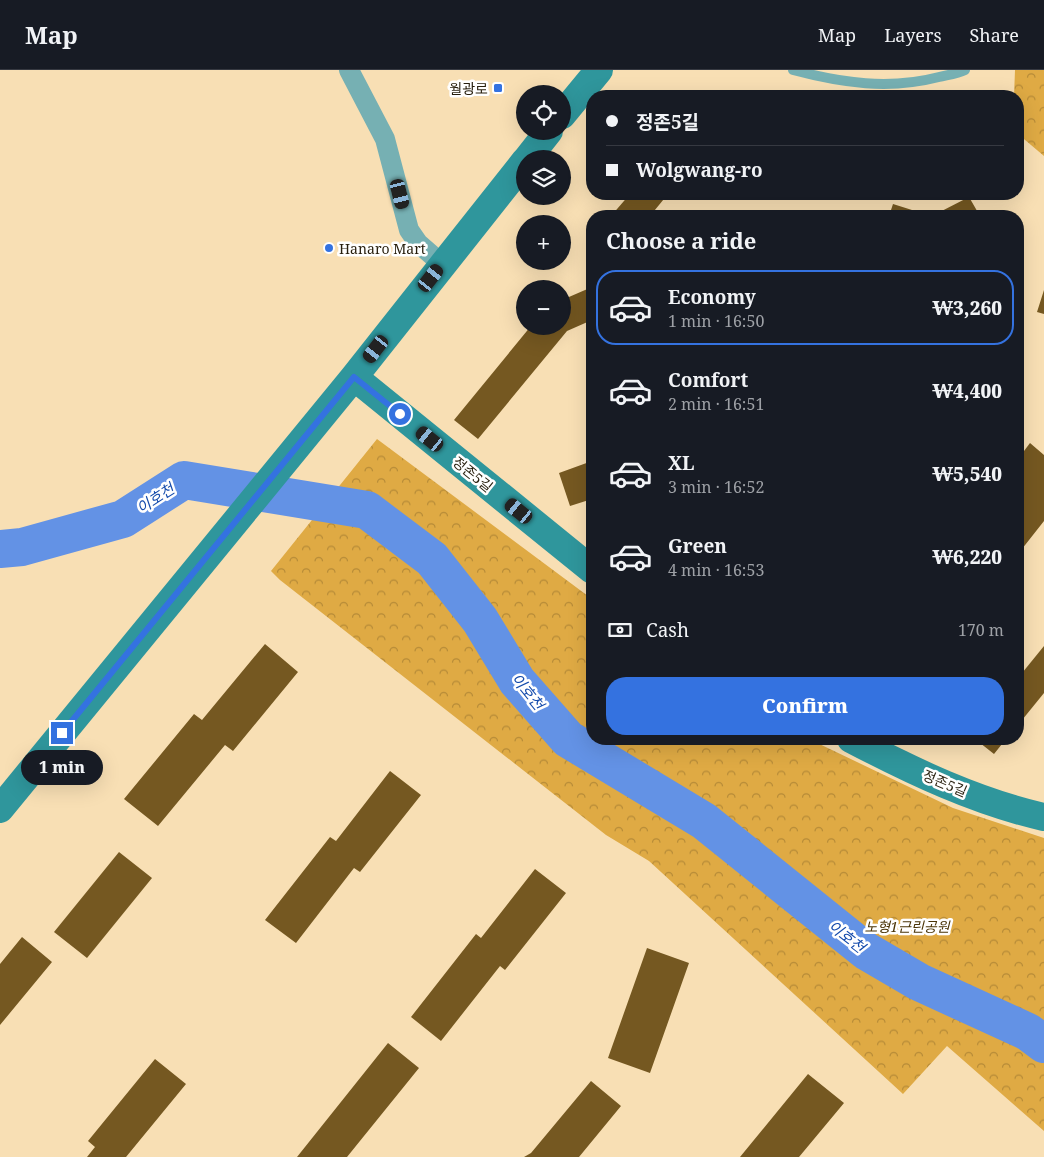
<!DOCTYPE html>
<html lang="en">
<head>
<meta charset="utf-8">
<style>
	body { margin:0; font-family:"Noto Serif","Noto Sans KR",serif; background:#20242c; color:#f1f3f6; height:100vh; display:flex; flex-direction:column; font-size:19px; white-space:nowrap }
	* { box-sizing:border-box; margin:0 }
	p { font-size:16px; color:#9ea1a6 }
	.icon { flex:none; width:28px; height:28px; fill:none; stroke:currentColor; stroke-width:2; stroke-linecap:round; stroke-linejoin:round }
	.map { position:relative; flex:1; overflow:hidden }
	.drawer { position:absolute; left:586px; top:140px; width:438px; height:535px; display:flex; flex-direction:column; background:#171b24; border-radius:20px; box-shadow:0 5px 20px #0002 }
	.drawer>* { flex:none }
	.top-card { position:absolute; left:586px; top:20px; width:438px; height:110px; border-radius:20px; box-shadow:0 5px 20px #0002; display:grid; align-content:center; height:110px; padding:0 20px; background:#171b24 }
	.buttons { position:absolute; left:516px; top:15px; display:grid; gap:10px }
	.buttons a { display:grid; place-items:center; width:55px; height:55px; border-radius:50%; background:#171b24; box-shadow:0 5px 20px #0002; font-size:25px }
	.end { position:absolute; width:22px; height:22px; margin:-11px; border:6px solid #3472e0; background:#fff; box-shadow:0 0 0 2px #fff }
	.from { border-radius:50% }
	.bubble { position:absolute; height:35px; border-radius:18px; background:#171b24; box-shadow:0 5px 20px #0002; font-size:16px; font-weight:800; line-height:35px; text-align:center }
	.car { position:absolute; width:15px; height:30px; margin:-15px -8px; border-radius:6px; box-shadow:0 0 4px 1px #0007; background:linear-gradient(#222 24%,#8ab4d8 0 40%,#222 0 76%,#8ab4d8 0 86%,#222 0) }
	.top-card b { display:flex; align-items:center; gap:18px; height:48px; font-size:19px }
	.top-card b+b { border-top:1px solid #363941 }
	.top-card i { width:12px; height:12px; background:#f1f3f6 }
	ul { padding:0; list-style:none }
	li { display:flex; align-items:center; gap:15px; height:75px; margin:0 10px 8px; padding:0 10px; border:2px solid transparent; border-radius:20px }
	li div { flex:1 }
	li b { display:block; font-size:19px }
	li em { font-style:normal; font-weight:800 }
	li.active { border-color:#3472e0 }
	li>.icon { width:45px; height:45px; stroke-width:1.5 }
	h2 { padding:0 20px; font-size:22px; line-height:60px }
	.pay { display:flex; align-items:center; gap:12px; height:55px; padding:0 20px; font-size:19px }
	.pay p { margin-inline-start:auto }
	.button { display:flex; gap:10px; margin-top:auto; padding:10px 20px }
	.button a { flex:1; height:58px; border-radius:20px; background:#3472e0; color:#fff; font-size:20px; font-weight:800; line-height:58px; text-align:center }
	header { display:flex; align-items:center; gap:30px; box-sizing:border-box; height:70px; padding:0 25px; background:#171b24; border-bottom:1px solid #363941 }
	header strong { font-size:24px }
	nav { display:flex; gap:28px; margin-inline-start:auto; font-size:18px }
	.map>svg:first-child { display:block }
</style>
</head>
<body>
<header>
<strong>Map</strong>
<nav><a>Map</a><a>Layers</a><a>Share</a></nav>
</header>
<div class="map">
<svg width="1044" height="1087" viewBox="0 0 1044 1087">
	<defs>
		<pattern id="park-crowns" width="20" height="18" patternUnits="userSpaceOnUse" patternTransform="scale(1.25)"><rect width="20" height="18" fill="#dfaa44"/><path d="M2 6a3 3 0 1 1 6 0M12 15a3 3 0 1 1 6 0" fill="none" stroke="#b58a37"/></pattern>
	</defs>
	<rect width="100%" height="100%" fill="#f8dfb4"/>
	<path fill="url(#park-crowns)" d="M1015,0H1044V86L1018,64V26H1014Z
		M377,369L592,529V669H809L953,738L1044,768V1061L947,976L903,1024L649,791L606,765L280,510L271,501Z"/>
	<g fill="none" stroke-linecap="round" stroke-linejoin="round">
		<path stroke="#6392e5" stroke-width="38" d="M0,479L22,477L123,449L184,410L367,440L432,489L480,550L517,611L568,669L704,751L866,881L919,912L1028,962L1044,974"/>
	</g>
	<path fill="#755821" d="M630,124H668L650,146H611Z
		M969,127L980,146H932Z
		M893,134L931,146H889Z
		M592,217V250L567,261L478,369L454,350L531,256H562V230Z
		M1044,220V244L1037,242Z
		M1030,373L1044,385V451L1018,484V389Z
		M592,391V429L570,436L559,403Z
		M265,574L298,602L233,681L225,675L158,756L124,729L194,644L202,650Z
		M1044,576V623L1018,655V608Z
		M975,669H1006L994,684Z
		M390,701L421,725L360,802L354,798L296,873L265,850L330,767L336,771Z
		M119,782L152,808L87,888L54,862Z
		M535,799L566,823L505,900L500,896L441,971L411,947L476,864L481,868Z
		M22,867L52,892L0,955V894Z
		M647,878L689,893L650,1003L608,988Z
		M388,973L419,998L347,1087H297Z
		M155,989L186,1014L126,1087H87L95,1077L88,1071Z
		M808,1004L844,1033L799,1087H740Z
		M591,1011L621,1036L579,1087H524L531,1083Z"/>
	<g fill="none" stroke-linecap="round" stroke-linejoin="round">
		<path stroke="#76b0b3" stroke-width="10" d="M793,0C842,13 889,20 939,7C947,5 957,4 965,0"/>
		<path stroke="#76b0b3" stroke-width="20" d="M349,0L385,69L409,160L418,173L442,194"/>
		<path stroke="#2f969c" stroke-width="28" d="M562,45L599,0
			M527,89L549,61
			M354,307L592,500
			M851,669C912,701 977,732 1044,747
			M0,739L354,307L525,91"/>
	</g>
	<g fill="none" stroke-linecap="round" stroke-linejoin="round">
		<path stroke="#3472e0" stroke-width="6" d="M62,663L354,307L400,344"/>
	</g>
	<g fill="#3472e0" stroke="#fff" stroke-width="2">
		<rect x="493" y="13" width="10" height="10" rx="2.5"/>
		<circle cx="329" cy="178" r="5"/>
	</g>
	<g text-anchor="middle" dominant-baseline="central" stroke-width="5" stroke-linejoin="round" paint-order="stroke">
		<g font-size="14" fill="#261d0c" stroke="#fff" text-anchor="end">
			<text x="488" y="18">월광로</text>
			<text x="339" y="178" text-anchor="start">Hanaro Mart</text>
		</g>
		<g font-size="14" fill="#261d0c" stroke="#fff">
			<text transform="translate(473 404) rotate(39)">정존5길</text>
			<text transform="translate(945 713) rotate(23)">정존5길</text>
		</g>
		<g font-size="14" font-style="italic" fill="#4a3407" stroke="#fff">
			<text x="907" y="856">노형1근린공원</text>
		</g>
		<g font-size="15" font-style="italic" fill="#144bac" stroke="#fff">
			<text transform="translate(155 428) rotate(-33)">이호천</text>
			<text transform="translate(528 621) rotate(51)">이호천</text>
			<text transform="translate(847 866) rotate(38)">이호천</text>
		</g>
	</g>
</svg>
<div class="buttons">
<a><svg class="icon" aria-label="locate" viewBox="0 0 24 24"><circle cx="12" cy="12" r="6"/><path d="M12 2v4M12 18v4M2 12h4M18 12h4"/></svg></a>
<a><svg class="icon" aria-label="layers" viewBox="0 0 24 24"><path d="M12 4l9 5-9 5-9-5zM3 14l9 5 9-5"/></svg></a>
<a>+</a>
<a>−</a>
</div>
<i class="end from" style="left:400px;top:344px"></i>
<i class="end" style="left:62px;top:663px"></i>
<div class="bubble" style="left:21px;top:680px;width:82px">1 min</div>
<i class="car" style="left:400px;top:124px;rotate:166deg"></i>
<i class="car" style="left:431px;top:208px;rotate:38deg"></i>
<i class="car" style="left:376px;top:279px;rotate:218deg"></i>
<i class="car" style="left:430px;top:369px;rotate:309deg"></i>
<i class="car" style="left:519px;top:441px;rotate:309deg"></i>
<div class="top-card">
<b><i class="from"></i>정존5길</b>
<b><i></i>Wolgwang-ro</b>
</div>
<section class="drawer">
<h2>Choose a ride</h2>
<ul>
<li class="active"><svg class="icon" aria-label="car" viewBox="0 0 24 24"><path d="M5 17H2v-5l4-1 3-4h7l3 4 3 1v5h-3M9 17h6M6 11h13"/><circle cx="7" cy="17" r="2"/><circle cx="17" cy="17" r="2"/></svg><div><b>Economy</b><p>1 min · 16:50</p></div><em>₩3,260</em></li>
<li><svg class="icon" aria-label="car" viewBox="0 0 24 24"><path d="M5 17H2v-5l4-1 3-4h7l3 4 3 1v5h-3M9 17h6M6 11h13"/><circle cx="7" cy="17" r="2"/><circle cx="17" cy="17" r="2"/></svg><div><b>Comfort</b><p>2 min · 16:51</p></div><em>₩4,400</em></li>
<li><svg class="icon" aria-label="car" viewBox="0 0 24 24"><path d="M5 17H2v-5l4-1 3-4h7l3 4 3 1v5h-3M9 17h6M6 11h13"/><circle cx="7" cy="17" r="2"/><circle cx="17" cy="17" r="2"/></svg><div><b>XL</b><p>3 min · 16:52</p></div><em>₩5,540</em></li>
<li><svg class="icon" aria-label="car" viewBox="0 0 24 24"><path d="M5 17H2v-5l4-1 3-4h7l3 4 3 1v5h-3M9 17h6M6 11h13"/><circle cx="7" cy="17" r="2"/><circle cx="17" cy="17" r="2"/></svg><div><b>Green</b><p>4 min · 16:53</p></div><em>₩6,220</em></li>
</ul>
<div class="pay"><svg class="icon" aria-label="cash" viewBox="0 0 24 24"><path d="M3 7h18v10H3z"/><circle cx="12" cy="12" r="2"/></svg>Cash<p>170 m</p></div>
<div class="button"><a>Confirm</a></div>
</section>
</div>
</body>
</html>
